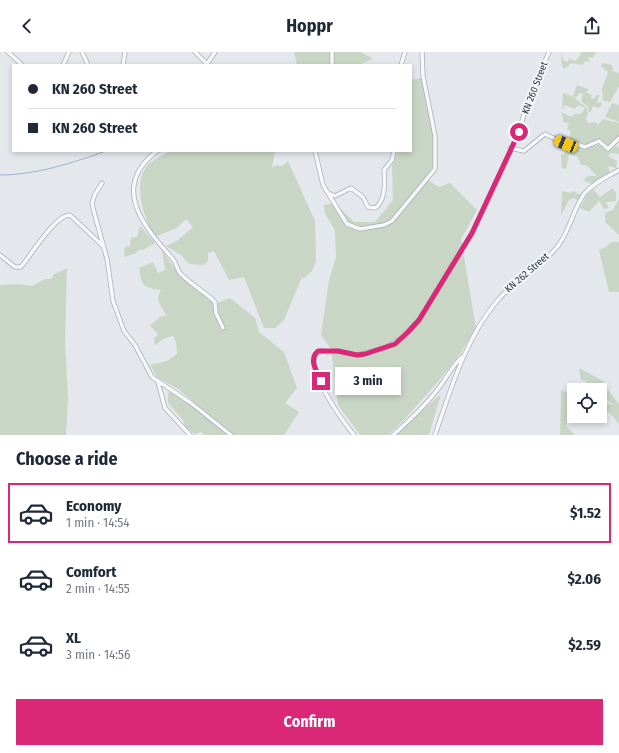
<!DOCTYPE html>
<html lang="en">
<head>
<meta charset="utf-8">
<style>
	body { margin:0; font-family:"Fira Sans Condensed",sans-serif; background:#f2f2f3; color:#1f2937; height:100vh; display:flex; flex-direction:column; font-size:15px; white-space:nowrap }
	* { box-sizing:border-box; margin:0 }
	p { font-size:13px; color:#747a83 }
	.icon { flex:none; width:22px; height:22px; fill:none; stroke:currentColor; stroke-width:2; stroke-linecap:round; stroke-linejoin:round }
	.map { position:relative; height:383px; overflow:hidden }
	.sheet { display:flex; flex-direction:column; background:#fff; flex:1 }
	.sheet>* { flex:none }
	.hud { position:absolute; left:12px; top:12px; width:400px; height:88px; border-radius:0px; box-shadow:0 2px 6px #0003; display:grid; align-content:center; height:88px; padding:0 16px; background:#fff }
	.controls { position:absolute; left:567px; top:331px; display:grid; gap:8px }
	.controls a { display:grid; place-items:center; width:40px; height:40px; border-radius:0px; background:#fff; box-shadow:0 2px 6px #0003; font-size:20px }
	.end { position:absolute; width:18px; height:18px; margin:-9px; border:5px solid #db2777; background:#fff; box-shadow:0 0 0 2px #fff }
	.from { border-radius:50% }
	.bubble { position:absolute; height:28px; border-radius:0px; background:#fff; box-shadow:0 2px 6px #0003; font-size:13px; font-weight:700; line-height:28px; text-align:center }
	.car { position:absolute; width:12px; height:24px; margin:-12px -6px; border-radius:5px; box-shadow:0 0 3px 1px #0007; background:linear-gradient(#f5c518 24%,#345 0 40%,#f5c518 0 76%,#345 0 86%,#f5c518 0) }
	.hud b { display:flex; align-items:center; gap:14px; height:38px; font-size:15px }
	.hud b+b { border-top:1px solid #e0e1e3 }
	.hud i { width:10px; height:10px; background:#1f2937 }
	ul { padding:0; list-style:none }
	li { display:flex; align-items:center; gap:12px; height:60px; margin:0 8px 6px; padding:0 8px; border:2px solid transparent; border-radius:0px }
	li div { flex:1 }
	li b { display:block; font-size:15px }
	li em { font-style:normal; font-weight:700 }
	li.current { border-color:#db2777 }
	li>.icon { width:36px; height:36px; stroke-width:1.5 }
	h2 { padding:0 16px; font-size:18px; line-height:48px }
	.button { display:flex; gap:8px; margin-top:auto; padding:8px 16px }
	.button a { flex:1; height:46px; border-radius:0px; background:#db2777; color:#fff; font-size:16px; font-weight:700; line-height:46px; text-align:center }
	header { display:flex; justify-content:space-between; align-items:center; height:52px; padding:0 16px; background:#fff; font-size:18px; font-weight:700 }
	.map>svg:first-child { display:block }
</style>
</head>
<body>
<header><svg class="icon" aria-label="back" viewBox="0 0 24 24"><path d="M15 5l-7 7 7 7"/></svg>Hoppr<svg class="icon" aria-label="share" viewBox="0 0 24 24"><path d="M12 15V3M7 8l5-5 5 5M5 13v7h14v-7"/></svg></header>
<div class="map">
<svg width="619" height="383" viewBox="0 0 619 383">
	<rect width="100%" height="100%" fill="#e4e7ec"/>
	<path fill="#c9d6c5" d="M294,0H361L373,7L358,13H297Z
		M581,0H596L593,6L590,5L588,7L590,10L585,9L583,13L572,11L564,17L561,10L562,1L563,8L568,10L569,6L575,9L580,4Z
		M602,11L612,13L613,19L619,21V34L610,50L603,49L602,37L608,20L601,14Z
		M421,26L433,81V115L425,126L439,135L450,131L477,158L461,187L476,276L460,302L436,332L403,369L388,383H360L338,353L331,297L321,283L329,228L336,205L335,178L325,162L324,153L335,151L354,170H375L393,148L392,113L398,99H411V28Z
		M577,33L588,37L587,41L592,43L591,46L594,47L596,43H599L597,51L602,50L601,54L598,56L593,54L591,60H589L588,55L581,49L583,42L579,41L576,46L573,44Z
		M563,41L572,44L587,56L588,61L586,68L588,71L596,70L598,73L603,67L619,71V84L607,96L600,87L585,94L569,88L571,79L567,77L569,71L563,70L562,60L571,65L575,62H581L585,56L578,53L575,57L565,53L562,58Z
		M612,51L619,53V70L605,65Z
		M570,92L584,97L600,92L608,99L615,93L619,96V102L611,101L608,104L617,109L616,116L608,114L610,121L591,132L583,128L588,124H597L586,113H581L578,105L569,102L566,117L562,116L561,102H564L567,94Z
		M170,99H275L272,116L277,113L282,114L288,109L315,169L316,209L312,219L303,227L302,225L284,268L275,276H264L244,225L229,228L214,199L208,201V209L204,213L189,212L181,203L166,194L178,188L193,175L186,167L177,176L154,185C145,167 132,133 147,114C152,108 163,103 170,99Z
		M613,136L616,141V149L606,150L609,156L604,157L599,149L589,160L580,156L587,143L593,137L600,145Z
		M562,139L570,141L573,139L578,142H583L580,149L573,146L569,148L561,164Z
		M619,147V183L605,170V161L613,158Z
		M140,174L155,191L143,198H139L136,201L125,205L124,197L127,194L130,195L131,186L137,185Z
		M611,190H619V240H609L599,198L606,195Z
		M162,198L179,223L214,251L212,253L230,246L255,266L259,280L284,300L297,336L285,351L299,360L284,383H235L178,337L157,325L150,313L167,309L177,302L176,290L173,284L165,286L155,293L154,286L158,283L150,273L162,264H166C162,252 154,251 161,238C142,235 142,234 139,216L153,210L158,221L165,218Z
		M67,216L65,289L68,347L66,383H0V233L20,232L32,234L45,227H52L53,223Z
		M579,316L605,330L604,339H609L619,352V372L609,360L604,364L600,361L602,357L600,348L605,351L613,353L603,344H600V338H583L587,335L586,329L581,328Z
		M171,338L229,383H204L201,380L195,382L185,375L183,368L168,351V342Z
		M561,338L574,343V363L571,362L566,374L575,383H560Z
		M441,342L429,383H394Z"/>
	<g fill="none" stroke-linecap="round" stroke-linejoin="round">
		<path stroke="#9fb4cc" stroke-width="1" d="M0,123C36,123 72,111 106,99"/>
		<g stroke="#a9aeb7" stroke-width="5">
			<path id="minor" d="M8,0L22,13
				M82,0L88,13
				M195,0L207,12L215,0
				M63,13L69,0
				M123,13L125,0
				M332,13V0
				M401,13L405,0
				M510,96L524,99L545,82L566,92L571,90L585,95L599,89L608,97L619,86
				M157,99C110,135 143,174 173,207C177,212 177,219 182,223C192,233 205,240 215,250L216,261L223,276
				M315,99L323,133L347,172L360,177L384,173L392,169L435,117V84L423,24L422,0
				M102,131L95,142L92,151L94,160L107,207L113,249L124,279L135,293L152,325L191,351L231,383
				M331,142L335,144L351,136L363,145L368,155L375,156C386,149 385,129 384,118L392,108L394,99
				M0,203L15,215H21C31,203 55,163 70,163L103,194
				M158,330L165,356L190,383
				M354,383C342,368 308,322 315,302L321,299L328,300L338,299L357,303L385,296L402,286L419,268L472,181L489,146L519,80L526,55L549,0
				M393,383C410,368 428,351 441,333C448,323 453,313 462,305
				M435,383C451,337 465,287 497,249C515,227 541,215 558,194C570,178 573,158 584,142C593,131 607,125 619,118"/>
		</g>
		<use href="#minor" stroke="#f7f8fa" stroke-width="3.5"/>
	</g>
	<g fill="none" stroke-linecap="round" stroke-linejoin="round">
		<path stroke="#db2777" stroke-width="5" d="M321,329C317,319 308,308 318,299H338L357,303L365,302L395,292L408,280L419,268L472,181L519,80"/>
	</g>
	<g text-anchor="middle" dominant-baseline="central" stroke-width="4" stroke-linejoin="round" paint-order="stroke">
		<g font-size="10" fill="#2b3445" stroke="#f4f6f9">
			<text transform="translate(535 36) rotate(-69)">KN 260 Street</text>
			<text transform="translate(527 221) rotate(-41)">KN 262 Street</text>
		</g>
	</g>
</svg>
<div class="controls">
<a><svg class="icon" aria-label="locate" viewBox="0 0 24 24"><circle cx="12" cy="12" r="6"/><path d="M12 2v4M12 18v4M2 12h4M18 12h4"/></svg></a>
</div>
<i class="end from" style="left:519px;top:80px"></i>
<i class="end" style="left:321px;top:329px"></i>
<div class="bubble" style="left:335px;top:315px;width:66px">3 min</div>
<i class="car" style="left:566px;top:92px;rotate:292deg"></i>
<div class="hud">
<b><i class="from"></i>KN 260 Street</b>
<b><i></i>KN 260 Street</b>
</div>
</div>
<section class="sheet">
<h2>Choose a ride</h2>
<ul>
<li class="current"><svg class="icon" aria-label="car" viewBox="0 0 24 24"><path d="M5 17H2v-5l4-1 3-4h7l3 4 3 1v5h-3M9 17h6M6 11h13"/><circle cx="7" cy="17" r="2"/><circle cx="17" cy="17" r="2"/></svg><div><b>Economy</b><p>1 min · 14:54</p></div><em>$1.52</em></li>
<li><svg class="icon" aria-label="car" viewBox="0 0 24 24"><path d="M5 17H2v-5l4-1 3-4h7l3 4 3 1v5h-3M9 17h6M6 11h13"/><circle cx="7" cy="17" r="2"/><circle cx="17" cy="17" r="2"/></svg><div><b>Comfort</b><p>2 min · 14:55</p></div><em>$2.06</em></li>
<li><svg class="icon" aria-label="car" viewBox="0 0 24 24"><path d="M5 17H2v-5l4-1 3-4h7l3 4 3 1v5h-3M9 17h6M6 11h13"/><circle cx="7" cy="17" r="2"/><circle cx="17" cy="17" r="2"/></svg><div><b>XL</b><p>3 min · 14:56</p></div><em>$2.59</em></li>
</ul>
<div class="button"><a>Confirm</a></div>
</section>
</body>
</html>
